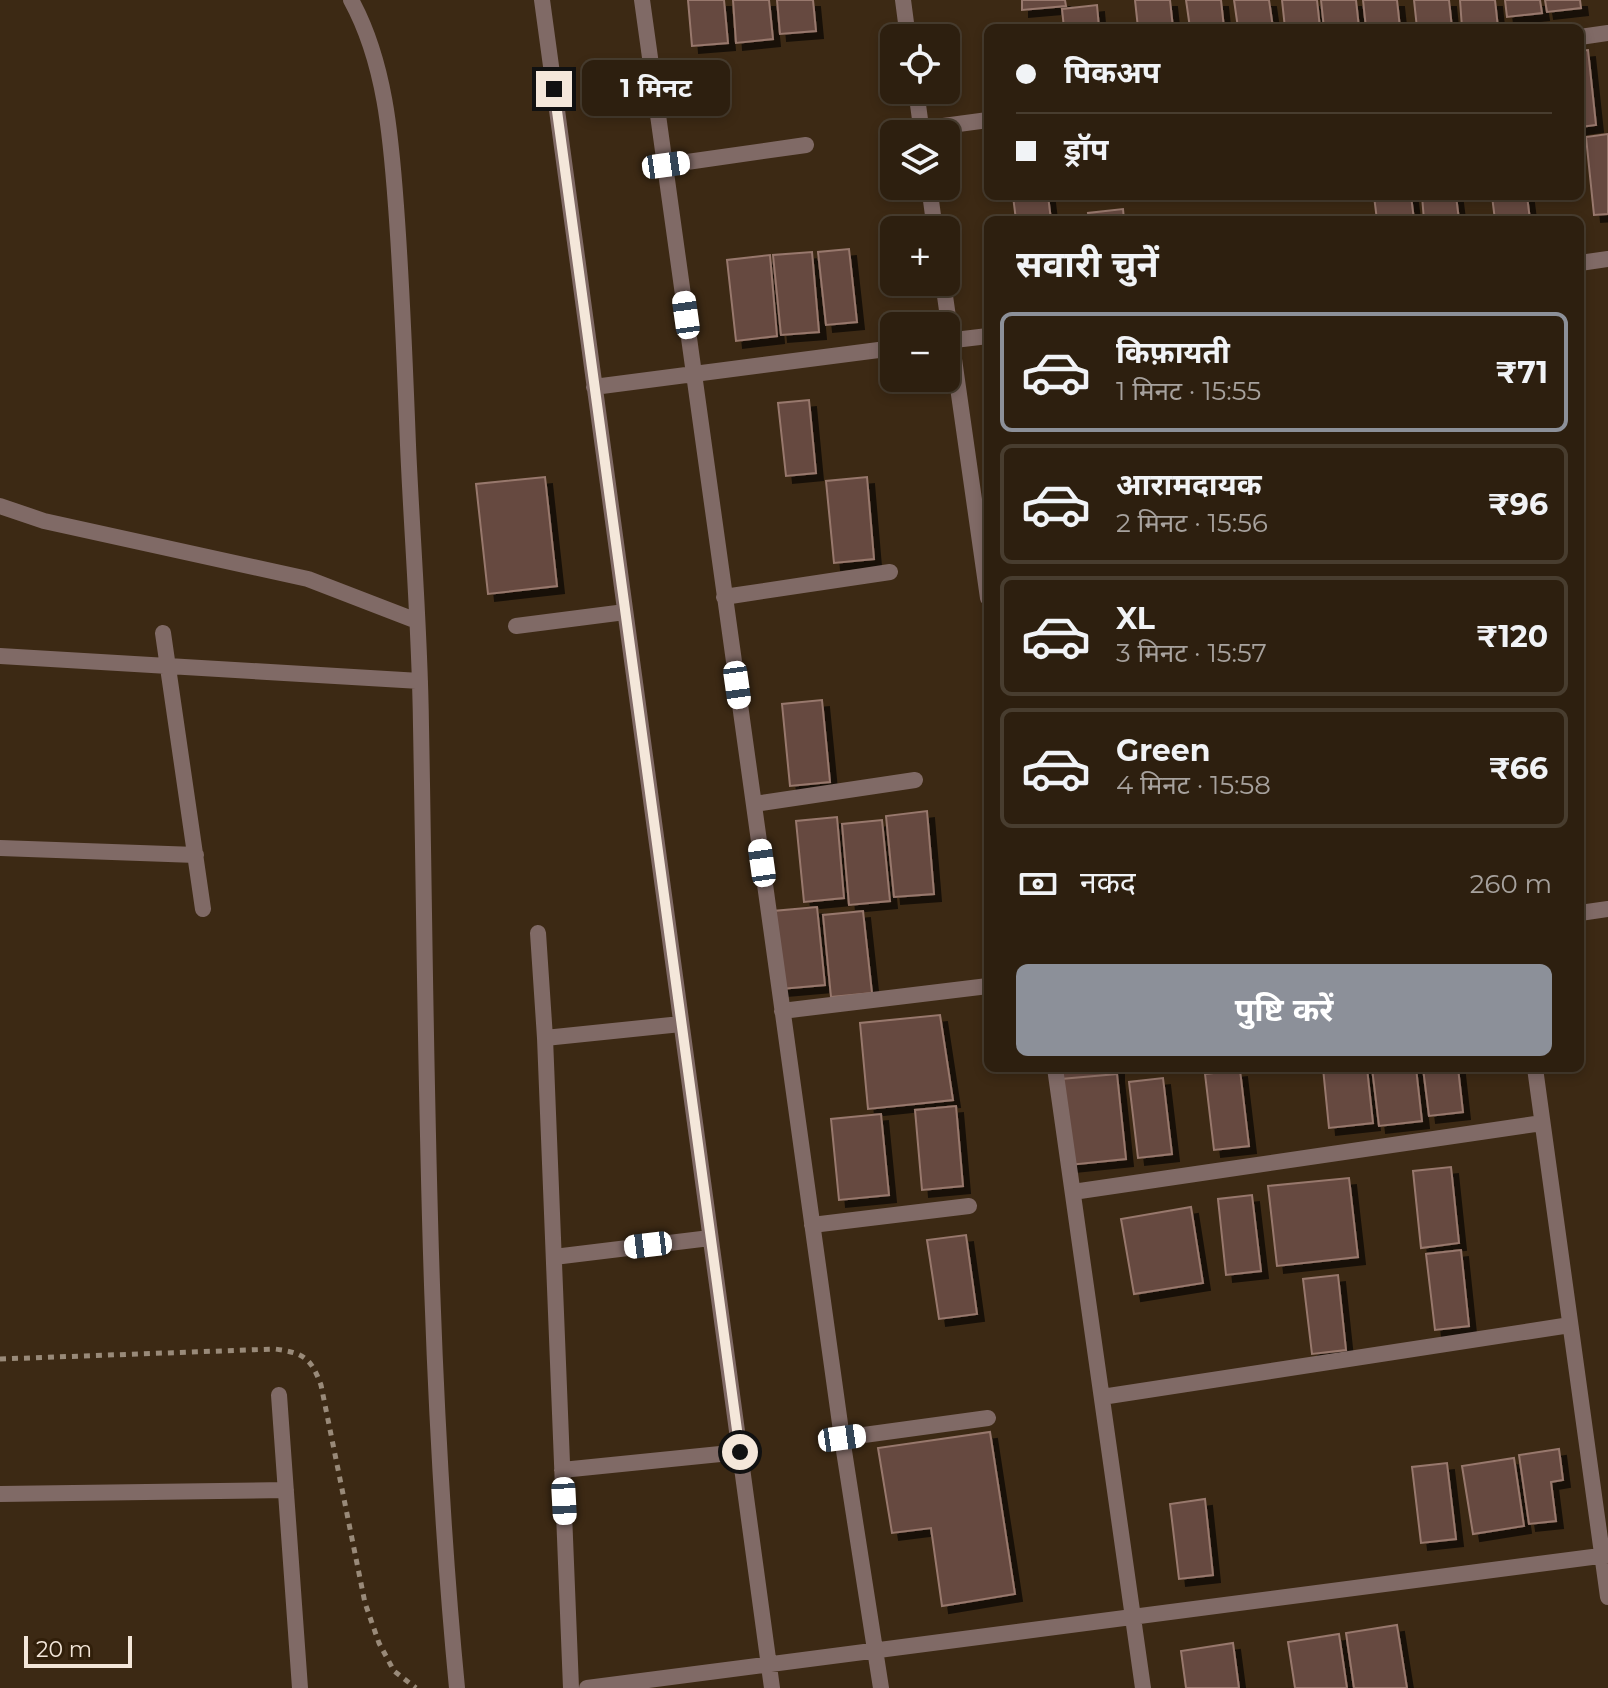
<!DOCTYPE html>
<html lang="hi">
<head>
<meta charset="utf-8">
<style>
	body { margin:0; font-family:Montserrat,"Noto Sans Devanagari",sans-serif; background:#352718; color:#f1f3f6; height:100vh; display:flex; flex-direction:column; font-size:30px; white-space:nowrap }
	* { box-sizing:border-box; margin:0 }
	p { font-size:26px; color:#a7a29e }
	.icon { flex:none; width:44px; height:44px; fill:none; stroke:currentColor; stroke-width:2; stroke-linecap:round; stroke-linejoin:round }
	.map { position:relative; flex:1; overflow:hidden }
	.side { position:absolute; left:984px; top:216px; width:600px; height:856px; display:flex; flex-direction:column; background:#2d1f0f; border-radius:12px; box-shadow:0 4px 12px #0003,0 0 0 2px #483d2f }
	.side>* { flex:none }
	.top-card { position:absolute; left:984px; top:24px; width:600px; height:176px; border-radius:12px; box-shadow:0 4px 12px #0003,0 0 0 2px #483d2f; display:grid; align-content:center; height:176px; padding:0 32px; background:#2d1f0f }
	.controls { position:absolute; left:880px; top:24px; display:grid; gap:16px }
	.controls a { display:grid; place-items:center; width:80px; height:80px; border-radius:12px; background:#2d1f0f; box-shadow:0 4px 12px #0003,0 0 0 2px #483d2f; font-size:40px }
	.scale { position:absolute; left:24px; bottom:20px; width:108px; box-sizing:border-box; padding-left:8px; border:4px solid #f4e7da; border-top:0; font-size:22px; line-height:28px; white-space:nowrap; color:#f4e7da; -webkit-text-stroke:6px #311f0a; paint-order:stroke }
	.end { position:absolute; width:36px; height:36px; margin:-18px; border:10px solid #f4e7da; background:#111; box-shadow:0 0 0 4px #111 }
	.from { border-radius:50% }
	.bubble { position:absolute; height:56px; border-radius:12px; background:#2d1f0f; box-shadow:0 4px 12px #0003,0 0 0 2px #483d2f; font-size:26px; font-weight:700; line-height:56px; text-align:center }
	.car { position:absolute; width:24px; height:48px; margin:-24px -12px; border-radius:10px; box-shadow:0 0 6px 2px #0007; background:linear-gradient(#fff 24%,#345 0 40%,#fff 0 76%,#345 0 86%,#fff 0) }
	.top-card b { display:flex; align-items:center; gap:28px; height:76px; font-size:30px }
	.top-card b+b { border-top:2px solid #483d2f }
	.top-card i { width:20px; height:20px; background:#f1f3f6 }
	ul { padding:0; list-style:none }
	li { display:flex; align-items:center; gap:24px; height:120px; margin:0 16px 12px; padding:0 16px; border:4px solid #483d2f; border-radius:12px }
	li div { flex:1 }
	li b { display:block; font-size:30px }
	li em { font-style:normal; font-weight:700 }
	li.selected { border-color:#8c9099 }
	li>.icon { width:72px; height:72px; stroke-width:1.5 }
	h2 { padding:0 32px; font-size:36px; line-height:96px }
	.pay { display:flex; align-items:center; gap:20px; height:88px; padding:0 32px; font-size:30px }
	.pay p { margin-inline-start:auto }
	.action { display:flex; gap:16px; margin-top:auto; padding:16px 32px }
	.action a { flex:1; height:92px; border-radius:12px; background:#8c9099; color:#fff; font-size:32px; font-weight:700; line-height:92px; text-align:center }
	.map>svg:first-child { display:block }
</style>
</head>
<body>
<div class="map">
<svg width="1608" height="1688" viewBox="0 0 1608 1688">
	<defs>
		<filter id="shadow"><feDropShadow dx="7" dy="7" stdDeviation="0" flood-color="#0009"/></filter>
	</defs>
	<rect width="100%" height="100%" fill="#3c2914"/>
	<path fill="#66493f" stroke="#98786d" stroke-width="2" filter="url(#shadow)" d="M688,0H724L728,43L692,46Z
		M733,0H769L773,39L736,43Z
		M777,0H813L816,31L780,34Z
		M1022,0H1065L1066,6L1022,10Z
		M1135,0H1170L1173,28H1138Z
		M1186,0H1221L1224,28H1190Z
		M1234,0H1269L1273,28H1238Z
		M1282,0H1317L1320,28H1285Z
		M1321,0H1356L1359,28H1324Z
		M1363,0H1397L1400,28H1366Z
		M1414,0H1449L1452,28H1417Z
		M1460,0H1495L1498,28H1462Z
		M1505,0H1540L1542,13L1507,17Z
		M1545,0H1580L1581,8L1547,12Z
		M1097,5L1099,28H1064L1062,9Z
		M1588,50L1596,125L1580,127V51Z
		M1608,134V214L1594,215L1586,137Z
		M1013,196H1048L1051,220H1016Z
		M1374,196H1411L1414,220H1377Z
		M1422,196H1456L1459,220H1424Z
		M1492,196H1527L1530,220H1495Z
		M1123,209L1124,220H1089L1088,213Z
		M849,249L857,322L826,325L818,252Z
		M812,252L819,332L781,335L773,255Z
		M770,255L777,336L736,341L727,260Z
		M809,400L816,473L786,476L778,403Z
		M545,477L557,586L488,594L476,484Z
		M867,477L874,559L834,563L826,481Z
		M822,700L830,782L790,786L782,704Z
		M927,811L934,894L894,897L886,816Z
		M837,817L844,898L804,902L796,821Z
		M882,820L890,901L849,905L842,824Z
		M817,907L825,985L781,989L773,911Z
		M863,911L872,993L831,997L823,915Z
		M940,1015L953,1100L868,1109L860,1023Z
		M1060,1068H1117V1074L1061,1079Z
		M1323,1068H1367L1373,1123L1329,1128Z
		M1372,1068H1416L1422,1121L1379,1126Z
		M1423,1068H1458L1463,1112L1429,1116Z
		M1240,1070L1249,1146L1214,1150L1205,1074Z
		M1117,1074L1126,1159L1069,1165L1061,1079Z
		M1163,1078L1172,1154L1138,1158L1129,1082Z
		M956,1106L963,1186L922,1190L915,1110Z
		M881,1114L889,1195L839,1200L831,1119Z
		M1451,1167L1459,1243L1421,1248L1413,1171Z
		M1349,1178L1358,1257L1277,1266L1268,1186Z
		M1252,1195L1261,1271L1226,1275L1218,1199Z
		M1191,1207L1203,1283L1134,1294L1121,1219Z
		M966,1235L977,1314L939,1319L927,1240Z
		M1461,1250L1469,1326L1435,1330L1426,1254Z
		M1338,1275L1346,1350L1312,1354L1303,1279Z
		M990,1432L1015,1594L942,1606L931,1528L892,1533L878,1448Z
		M1559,1449L1563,1480L1551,1482L1556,1521L1529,1524L1519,1455Z
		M1514,1458L1524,1526L1473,1534L1462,1466Z
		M1447,1463L1456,1539L1421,1543L1412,1467Z
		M1205,1499L1213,1575L1179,1579L1170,1504Z
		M1397,1625L1407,1688H1354L1346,1633Z
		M1339,1634L1347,1688H1295L1288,1642Z
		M1233,1643L1239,1688H1186L1181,1651Z"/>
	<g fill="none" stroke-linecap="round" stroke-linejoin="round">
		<path stroke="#998a79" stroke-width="5" stroke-dasharray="6 6" stroke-linecap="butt" d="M0,1359L275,1349C304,1353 311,1358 321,1385L365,1603L379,1643L394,1671L416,1688"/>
		<path stroke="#806a66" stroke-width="16" d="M351,0C385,62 391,137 396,206C402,286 405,365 408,445C412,538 420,632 421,726C427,1047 426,1368 457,1688
			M542,0L772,1688
			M642,0L842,1438L881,1688
			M903,0L908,38
			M1580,37L1608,33
			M916,90L922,134
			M921,129L988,120
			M666,165L806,145
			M929,186L935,230
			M1580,263L1608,259
			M943,282L988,598
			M946,341L988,336
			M594,387L894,348
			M0,506L44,521L308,579L417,621
			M724,597L890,572
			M516,626L625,612
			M163,633L203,909
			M0,656L420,681
			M754,804L915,780
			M0,848L196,855
			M1580,913L1608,909
			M538,933L545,1038L571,1688
			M782,1011L988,986
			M545,1038L681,1024
			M1055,1068L1143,1688
			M1535,1068L1608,1597
			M1073,1192L1542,1123
			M812,1225L969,1206
			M554,1257L710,1238
			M279,1395L300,1688
			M1102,1397L1570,1325
			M842,1438L988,1418
			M562,1470L740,1452
			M0,1494L286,1490
			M587,1688L1608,1555"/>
	</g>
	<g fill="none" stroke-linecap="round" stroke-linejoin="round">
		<path stroke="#f4e7da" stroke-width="10" d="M554,89L740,1452"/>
	</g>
</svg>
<div class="controls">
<a><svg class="icon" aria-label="locate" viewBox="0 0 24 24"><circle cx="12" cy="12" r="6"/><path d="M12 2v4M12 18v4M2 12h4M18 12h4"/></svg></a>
<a><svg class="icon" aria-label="layers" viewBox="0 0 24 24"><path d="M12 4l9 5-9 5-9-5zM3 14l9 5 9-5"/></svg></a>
<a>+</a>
<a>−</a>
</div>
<div class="scale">20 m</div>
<i class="end from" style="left:740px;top:1452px"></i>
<i class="end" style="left:554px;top:89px"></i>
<div class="bubble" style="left:582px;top:60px;width:148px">1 मिनट</div>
<i class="car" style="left:666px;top:165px;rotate:82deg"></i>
<i class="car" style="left:686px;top:315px;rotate:352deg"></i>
<i class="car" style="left:737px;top:685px;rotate:172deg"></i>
<i class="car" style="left:762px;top:863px;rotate:352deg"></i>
<i class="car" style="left:648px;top:1245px;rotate:263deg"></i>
<i class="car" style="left:842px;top:1438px;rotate:82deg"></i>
<i class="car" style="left:564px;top:1501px;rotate:177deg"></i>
<div class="top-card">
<b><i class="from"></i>पिकअप</b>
<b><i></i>ड्रॉप</b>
</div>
<section class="side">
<h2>सवारी चुनें</h2>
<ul>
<li class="selected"><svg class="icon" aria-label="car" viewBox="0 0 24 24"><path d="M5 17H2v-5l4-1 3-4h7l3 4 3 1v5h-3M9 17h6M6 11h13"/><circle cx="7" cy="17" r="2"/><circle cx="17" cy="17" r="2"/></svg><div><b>किफ़ायती</b><p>1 मिनट · 15:55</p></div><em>₹71</em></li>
<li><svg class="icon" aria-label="car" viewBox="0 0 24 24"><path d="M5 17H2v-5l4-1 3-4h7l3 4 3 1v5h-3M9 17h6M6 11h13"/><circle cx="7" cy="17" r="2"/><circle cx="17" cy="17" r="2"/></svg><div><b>आरामदायक</b><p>2 मिनट · 15:56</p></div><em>₹96</em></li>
<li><svg class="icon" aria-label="car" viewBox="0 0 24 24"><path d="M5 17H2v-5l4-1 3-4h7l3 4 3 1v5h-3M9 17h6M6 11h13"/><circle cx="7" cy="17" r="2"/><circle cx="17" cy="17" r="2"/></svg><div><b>XL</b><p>3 मिनट · 15:57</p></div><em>₹120</em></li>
<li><svg class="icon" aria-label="car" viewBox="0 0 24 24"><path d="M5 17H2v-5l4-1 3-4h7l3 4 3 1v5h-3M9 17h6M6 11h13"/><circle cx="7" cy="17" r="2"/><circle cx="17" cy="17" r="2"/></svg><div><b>Green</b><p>4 मिनट · 15:58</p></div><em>₹66</em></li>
</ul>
<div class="pay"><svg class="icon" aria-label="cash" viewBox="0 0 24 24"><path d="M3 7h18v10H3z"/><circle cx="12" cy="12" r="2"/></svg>नकद<p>260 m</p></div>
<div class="action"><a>पुष्टि करें</a></div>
</section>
</div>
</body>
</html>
